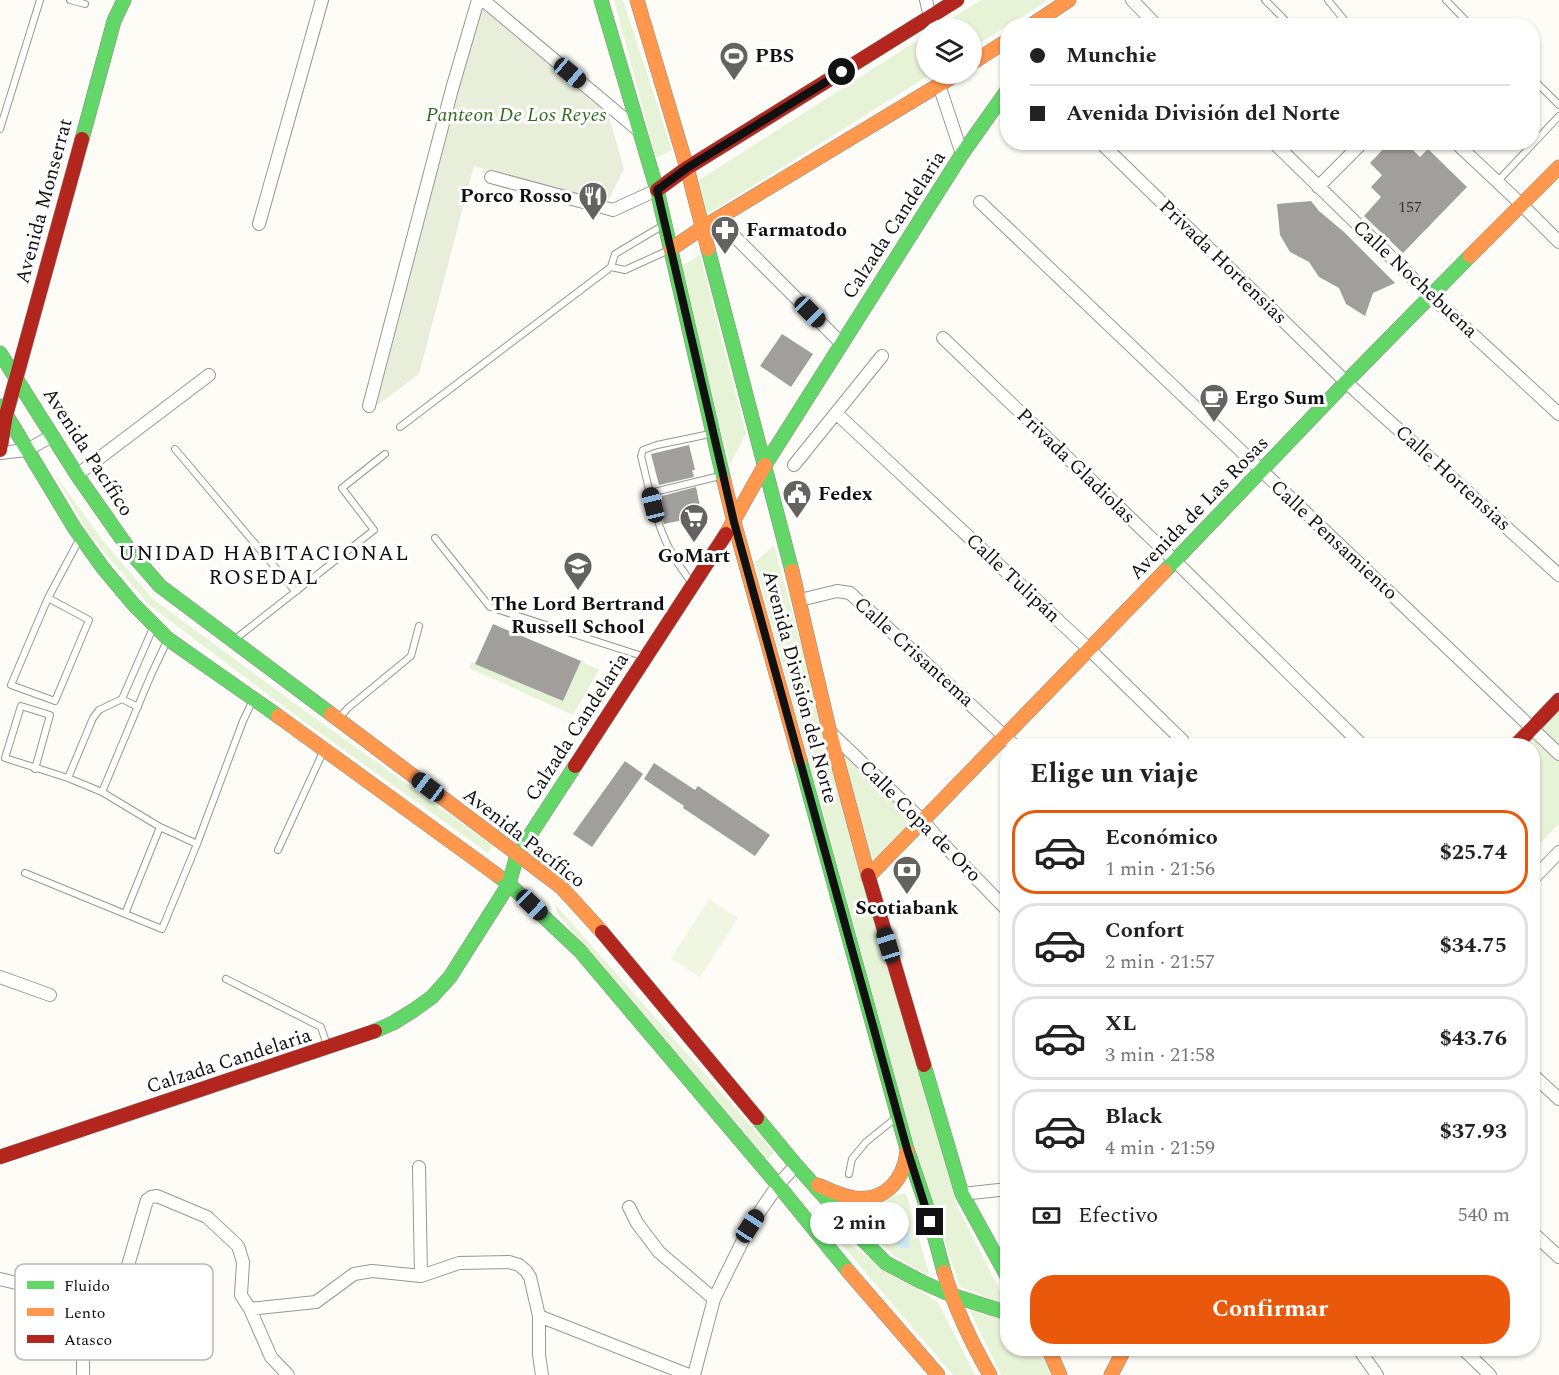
<!DOCTYPE html>
<html lang="es">
<head>
<meta charset="utf-8">
<style>
	body { margin:0; font-family:Spectral,serif; background:#f6f6f6; color:#222; height:100vh; display:flex; flex-direction:column; font-size:22px; white-space:nowrap }
	* { box-sizing:border-box; margin:0 }
	p { font-size:20px; color:#767676 }
	.icon { flex:none; width:33px; height:33px; fill:none; stroke:currentColor; stroke-width:2; stroke-linecap:round; stroke-linejoin:round }
	.map { position:relative; flex:1; overflow:hidden }
	.details { position:absolute; left:1000px; top:738px; width:540px; height:618px; display:flex; flex-direction:column; background:#fff; border-radius:24px; box-shadow:0 2px 4px #0004 }
	.details>* { flex:none }
	.top-card { position:absolute; left:1000px; top:18px; width:540px; height:132px; border-radius:24px; box-shadow:0 2px 4px #0004; display:grid; align-content:center; height:132px; padding:0 30px; background:#fff }
	.tools { position:absolute; left:916px; top:18px; display:grid; gap:12px }
	.tools a { display:grid; place-items:center; width:66px; height:66px; border-radius:50%; background:#fff; box-shadow:0 2px 4px #0004; font-size:30px }
	.end { position:absolute; width:27px; height:27px; margin:-14px; border:8px solid #111; background:#fff; box-shadow:0 0 0 3px #fff }
	.from { border-radius:50% }
	.bubble { position:absolute; height:42px; border-radius:21px; background:#fff; box-shadow:0 2px 4px #0004; font-size:20px; font-weight:700; line-height:42px; text-align:center }
	.car { position:absolute; width:18px; height:36px; margin:-18px -9px; border-radius:8px; box-shadow:0 0 4px 2px #0007; background:linear-gradient(#222 24%,#8ab4d8 0 40%,#222 0 76%,#8ab4d8 0 86%,#222 0) }
	.top-card b { display:flex; align-items:center; gap:21px; height:57px; font-size:22px }
	.top-card b+b { border-top:2px solid #e0e0e0 }
	.top-card i { width:15px; height:15px; background:#222 }
	ul { padding:0; list-style:none }
	li { display:flex; align-items:center; gap:18px; height:84px; margin:0 12px 9px; padding:0 18px; border:3px solid #e0e0e0; border-radius:24px }
	li div { flex:1 }
	li b { display:block; font-size:22px }
	li em { font-style:normal; font-weight:700 }
	li.current { border-color:#ea580c }
	li>.icon { width:54px; height:54px; stroke-width:1.5 }
	h2 { padding:0 30px; font-size:27px; line-height:72px }
	.pay { display:flex; align-items:center; gap:15px; height:66px; padding:0 30px; font-size:22px }
	.pay p { margin-inline-start:auto }
	.action { display:flex; gap:12px; margin-top:auto; padding:12px 30px }
	.action a { flex:1; height:69px; border-radius:24px; background:#ea580c; color:#fff; font-size:24px; font-weight:700; line-height:69px; text-align:center }
	.map>svg:first-child { display:block }
</style>
</head>
<body>
<div class="map">
<svg width="1559" height="1375" viewBox="0 0 1559 1375">
	<rect width="100%" height="100%" fill="#fdfcf7"/>
	<path fill="#e7f3d7" d="M614,0H623L672,150L656,158Z
		M981,0H1045L1044,3L972,48V28H936Z
		M927,34V74H931L706,215L696,182Z
		M700,255L746,433L730,465L680,267Z
		M53,472L104,542L153,599L308,713L492,845L488,853L302,720L149,605L89,534Z
		M774,546L957,1205L1007,1305L960,1287L921,1171L755,562Z
		M581,661L599,670L573,715L469,668L472,662L563,701Z
		M1559,710V824L1533,850V746H1526Z
		M837,732L922,821L872,872Z
		M554,903L774,1152L768,1160L559,916Z
		M906,1193L930,1277L894,1256L845,1205Z
		M832,1233L938,1302L975,1375H953Z
		M966,1303L1008,1318V1348L1045,1349L1058,1375H1001Z"/>
	<path fill="#e9eedb" d="M481,5L607,110L624,169L607,203L474,166L419,374L376,406Z"/>
	<path fill="#f0f6e1" d="M709,899L738,918L700,977L671,958Z"/>
	<path fill="#cde8f7" d="M903,1221L909,1228L910,1248H901L888,1238L887,1224Z"/>
	<path fill="#a19f9c" d="M1390,142H1405L1420,157L1428,149L1467,187L1403,253L1364,216L1381,197L1371,187L1382,175L1370,163Z
		M1311,201L1319,211L1344,232L1395,283L1373,293L1365,316L1346,304L1339,288L1319,277L1309,262L1290,252L1280,235L1277,204Z
		M782,334L813,354L791,387L760,366Z
		M689,445L695,470H692L694,477L659,485L651,454Z
		M696,487L702,516L664,524L657,501L662,500V496Z
		M493,624L581,661L563,701L475,664Z
		M625,761L643,774L592,847L573,834Z
		M654,763L695,790L698,786L770,835L755,856L683,808L684,806L644,779Z"/>
	<g fill="none" stroke-linecap="round" stroke-linejoin="round">
		<g stroke="#979795" stroke-width="8">
			<path id="lane" d="M70,0L85,4
				M1265,0L1291,26
				M1328,0L1349,26
				M1446,0L1471,26
				M1533,79L1559,105
				M0,129L40,0
				M1497,182L1559,116
				M611,267L625,270L669,250
				M400,427L611,267L615,254L662,226
				M175,449L295,591
				M650,493L720,476
				M435,538L490,607L642,656
				M691,582C684,572 676,562 670,550C655,521 649,488 641,456L643,450L657,445L710,434
				M48,598L89,620L55,701L11,685L48,598L79,540
				M234,640L374,530L342,488L385,454
				M122,699L153,628
				M339,718L348,708L411,656L419,626
				M35,769L50,715L21,706L5,758L68,778
				M102,792L151,675L167,641
				M197,844L243,721L253,700
				M278,850L323,752
				M25,873L162,929L197,844L160,827L102,792L68,778L93,718L99,710L122,699L138,707
				M125,914L160,827
				M226,979L321,1027L327,1045
				M849,1174L852,1159L866,1142L897,1117"/>
		</g>
		<g stroke="#979795" stroke-width="14">
			<path id="street" d="M483,0L638,130
				M926,0L930,17
				M1132,0L1157,26
				M939,85L962,154
				M1100,142L1346,382L1559,575
				M1273,142L1431,296L1559,414
				M1455,142L1522,205L1559,242
				M491,177L613,210L657,190
				M1318,187L1363,142
				M980,202L1559,754
				M718,220L841,343
				M259,224L322,0
				M943,338L1175,561L1363,746
				M369,406L452,89L478,0
				M836,413L1090,650L1188,746
				M0,453L27,450L52,436
				M794,465L882,356
				M77,475L209,375
				M800,600L837,591L850,593L1015,746
				M831,733L923,821L942,843L1008,911
				M1533,879L1559,852
				M0,977L50,995
				M1533,1075L1559,1099
				M419,1167L421,1276
				M962,1194L1008,1189
				M629,1207L637,1223L659,1252L714,1299
				M1533,1233L1559,1257
				M0,1279L72,1296
				M250,1309L316,1302L354,1274L372,1271L421,1276L459,1263L509,1262L519,1265L526,1271L530,1277L539,1316V1355L542,1375
				M539,1316L689,1375
				M1358,1348L1377,1375
				M1462,1348L1490,1375
				M83,1375V1357L72,1296C93,1297 106,1300 122,1286L147,1200L151,1197L157,1196L207,1217L238,1246L243,1262L241,1295L250,1309L271,1357L288,1375
				M694,1375L714,1299L750,1226L778,1185L796,1165"/>
		</g>
		<g stroke="#8e8d8b" stroke-width="15">
			<path id="fast" d="M601,0L657,190L724,481
				M82,139L114,21L124,0
				M708,249L792,571
				M0,353L77,475L133,555L160,586L331,714
				M1,406L75,529L103,568L134,605L168,639L278,716
				M765,465L962,154L1008,89
				M1165,571L1346,382L1470,256
				M800,760L907,1149L926,1205L944,1272
				M497,875L509,884L580,951L778,1185L848,1271
				M375,1031L393,1023L414,1010L432,997L450,977L509,884L517,855L575,766
				M924,1065L962,1194L1008,1278
				M757,1118L796,1165L862,1239L886,1263L922,1282L951,1295L1008,1313"/>
		</g>
		<g stroke="#8e8d8b" stroke-width="15">
			<path id="slow" d="M637,0L687,168L708,249
				M1030,26L1069,0
				M972,63L1008,40
				M671,249L702,228L957,74
				M1470,256L1559,167
				M724,481L734,522L800,760
				M726,534L765,465
				M792,571L830,733L868,875
				M331,714L561,887L602,932
				M278,716L497,875
				M868,877L1165,571
				M818,1185C829,1190 841,1196 854,1198C885,1202 904,1180 907,1151
				M848,1271L938,1375
				M944,1272C955,1308 971,1342 990,1375
				M1048,1348L1060,1375
				M1111,1375L1125,1348"/>
		</g>
		<g stroke="#8e8d8b" stroke-width="15">
			<path id="jam" d="M657,190L687,168L957,0
				M0,450L6,415L82,139
				M1515,746L1559,700
				M575,766L726,534
				M868,875L924,1065
				M602,932L757,1118
				M0,1157L375,1031"/>
		</g>
		<use href="#lane" stroke="#fffffe" stroke-width="6"/>
		<use href="#street" stroke="#fffffe" stroke-width="12"/>
		<use href="#fast" stroke="#63d668" stroke-width="14"/>
		<use href="#slow" stroke="#ff974d" stroke-width="14"/>
		<use href="#jam" stroke="#b3261e" stroke-width="14"/>
	</g>
	<g fill="none" stroke-linecap="round" stroke-linejoin="round">
		<path stroke="#111" stroke-width="8" d="M842,72L687,168L657,190L734,522L907,1149L930,1222"/>
	</g>
	<defs>
		<g id="stadium-pin" transform="scale(1.5)"><path d="M0 17L-7.5 6A9.5 9.5 0 1 1 7.5 6Z" fill="#646362" stroke="#fff"/><path d="M0-5a6.5 5 0 1 0 0 10a6.5 5 0 1 0 0-10ZM-3.5-1.8h7v3.6h-7Z" fill="#fff"/></g>
		<g id="restaurant-pin" transform="scale(1.5)"><path d="M0 17L-7.5 6A9.5 9.5 0 1 1 7.5 6Z" fill="#646362" stroke="#fff"/><path d="M-5-6h1v4h1v-4h1v4h1v-4h1v5L-1.5 .5V6h-2V.5L-5-1ZM5-6V6H3V1.5H1.5Q1.5-4 5-6Z" fill="#fff"/></g>
		<g id="pharmacy-pin" transform="scale(1.5)"><path d="M0 17L-7.5 6A9.5 9.5 0 1 1 7.5 6Z" fill="#646362" stroke="#fff"/><path d="M-2-6h4v4h4v4h-4v4h-4v-4h-4v-4h4Z" fill="#fff"/></g>
		<g id="cafe-pin" transform="scale(1.5)"><path d="M0 17L-7.5 6A9.5 9.5 0 1 1 7.5 6Z" fill="#646362" stroke="#fff"/><path d="M-5.5-4.5H6V0H3Q3 3.5 0 3.5H-2.5Q-5.5 3.5-5.5 0ZM3-3.2v2h1.7v-2ZM-6 4.5H4V6H-6Z" fill="#fff"/></g>
		<g id="civic-pin" transform="scale(1.5)"><path d="M0 17L-7.5 6A9.5 9.5 0 1 1 7.5 6Z" fill="#646362" stroke="#fff"/><path d="M-.6-6.5H3V-4.5H.6V-3L4-1V1h2V6H-6V1h2V-1L-.6-3ZM-1.2 2.5V6h2.4V2.5Z" fill="#fff"/></g>
		<g id="supermarket-pin" transform="scale(1.5)"><path d="M0 17L-7.5 6A9.5 9.5 0 1 1 7.5 6Z" fill="#646362" stroke="#fff"/><path d="M-6-5.5h2.5l.6 2H6L4.5 2H-2.5L-4.4-4H-6ZM-1.5 3.2a1.3 1.3 0 1 0 .1 0ZM3 3.2a1.3 1.3 0 1 0 .1 0Z" fill="#fff"/></g>
		<g id="school-pin" transform="scale(1.5)"><path d="M0 17L-7.5 6A9.5 9.5 0 1 1 7.5 6Z" fill="#646362" stroke="#fff"/><path d="M0-5L7-2L0 1L-7-2ZM-4 1L0 2.5L4 1V4Q0 6-4 4Z" fill="#fff"/></g>
		<g id="bank-pin" transform="scale(1.5)"><path d="M0 17L-7.5 6A9.5 9.5 0 1 1 7.5 6Z" fill="#646362" stroke="#fff"/><path d="M-6-4H6V4H-6ZM0-2.3a2.3 2.3 0 1 0 0 4.6a2.3 2.3 0 1 0 0-4.6Z" fill="#fff"/></g>
	</defs>
	<g fill-rule="evenodd">
		<use href="#stadium-pin" x="734" y="56"/>
		<use href="#restaurant-pin" x="593" y="196"/>
		<use href="#pharmacy-pin" x="725" y="230"/>
		<use href="#cafe-pin" x="1214" y="398"/>
		<use href="#civic-pin" x="797" y="494"/>
		<use href="#supermarket-pin" x="694" y="518"/>
		<use href="#school-pin" x="578" y="566"/>
		<use href="#bank-pin" x="907" y="870"/>
	</g>
	<g text-anchor="middle" dominant-baseline="central" stroke-width="6" stroke-linejoin="round" paint-order="stroke">
		<g font-size="16" fill="#353434">
			<text x="1410" y="207">157</text>
		</g>
		<g font-size="20" font-weight="bold" fill="#111" stroke="#fff" text-anchor="start">
			<text x="755" y="56">PBS</text>
			<text x="572" y="196" text-anchor="end">Porco Rosso</text>
			<text x="746" y="230">Farmatodo</text>
			<text x="1235" y="398">Ergo Sum</text>
			<text x="818" y="494">Fedex</text>
			<text x="694" y="556" text-anchor="middle">GoMart</text>
			<text x="578" y="604" text-anchor="middle">The Lord Bertrand<tspan x="578" dy="23">Russell School</tspan></text>
			<text x="907" y="908" text-anchor="middle">Scotiabank</text>
		</g>
		<g font-size="20" font-style="italic" fill="#2f6b1f" stroke="#fff">
			<text x="516" y="115">Panteon De Los Reyes</text>
		</g>
		<g font-size="20" fill="#111" stroke="#fff">
			<text transform="translate(44 201) rotate(-75)">Avenida Monserrat</text>
			<text transform="translate(894 225) rotate(-57)">Calzada Candelaria</text>
			<text transform="translate(1223 262) rotate(44)">Privada Hortensias</text>
			<text transform="translate(1415 279) rotate(43)">Calle Nochebuena</text>
			<text transform="translate(88 452) rotate(57)">Avenida Pacífico</text>
			<text transform="translate(1076 466) rotate(44)">Privada Gladiolas</text>
			<text transform="translate(1453 478) rotate(42)">Calle Hortensias</text>
			<text transform="translate(1199 508) rotate(-46)">Avenida de Las Rosas</text>
			<text transform="translate(1334 540) rotate(43)">Calle Pensamiento</text>
			<text transform="translate(1013 578) rotate(43)">Calle Tulipán</text>
			<text transform="translate(914 652) rotate(42)">Calle Crisantema</text>
			<text transform="translate(800 687) rotate(75)">Avenida División del Norte</text>
			<text transform="translate(577 727) rotate(-57)">Calzada Candelaria</text>
			<text transform="translate(920 821) rotate(45)">Calle Copa de Oro</text>
			<text transform="translate(524 838) rotate(38)">Avenida Pacífico</text>
			<text transform="translate(229 1061) rotate(-18)">Calzada Candelaria</text>
		</g>
		<g font-size="21" letter-spacing="1.5" fill="#111" stroke="#fff">
			<text x="264" y="554">UNIDAD HABITACIONAL<tspan x="264" dy="24">ROSEDAL</tspan></text>
		</g>
	</g>
	<rect x="15" y="1264" width="198" height="96" rx="9" fill="#fff" stroke="#b8b8b8" stroke-width="1.5"/>
	<rect x="27" y="1281" width="27" height="8" fill="#63d668"/>
	<rect x="27" y="1308" width="27" height="8" fill="#ff974d"/>
	<rect x="27" y="1335" width="27" height="8" fill="#b3261e"/>
	<g font-size="16" fill="#111">
		<text x="64" y="1291">Fluido</text>
		<text x="64" y="1318">Lento</text>
		<text x="64" y="1345">Atasco</text>
	</g>
</svg>
<div class="tools">
<a><svg class="icon" aria-label="layers" viewBox="0 0 24 24"><path d="M12 4l9 5-9 5-9-5zM3 14l9 5 9-5"/></svg></a>
</div>
<i class="end from" style="left:842px;top:72px"></i>
<i class="end" style="left:930px;top:1222px"></i>
<div class="bubble" style="left:810px;top:1202px;width:99px">2 min</div>
<i class="car" style="left:570px;top:73px;rotate:130deg"></i>
<i class="car" style="left:810px;top:312px;rotate:135deg"></i>
<i class="car" style="left:653px;top:505px;rotate:346deg"></i>
<i class="car" style="left:428px;top:787px;rotate:307deg"></i>
<i class="car" style="left:532px;top:905px;rotate:134deg"></i>
<i class="car" style="left:888px;top:945px;rotate:343deg"></i>
<i class="car" style="left:750px;top:1226px;rotate:33deg"></i>
<div class="top-card">
<b><i class="from"></i>Munchie</b>
<b><i></i>Avenida División del Norte</b>
</div>
<section class="details">
<h2>Elige un viaje</h2>
<ul>
<li class="current"><svg class="icon" aria-label="car" viewBox="0 0 24 24"><path d="M5 17H2v-5l4-1 3-4h7l3 4 3 1v5h-3M9 17h6M6 11h13"/><circle cx="7" cy="17" r="2"/><circle cx="17" cy="17" r="2"/></svg><div><b>Económico</b><p>1 min · 21:56</p></div><em>$25.74</em></li>
<li><svg class="icon" aria-label="car" viewBox="0 0 24 24"><path d="M5 17H2v-5l4-1 3-4h7l3 4 3 1v5h-3M9 17h6M6 11h13"/><circle cx="7" cy="17" r="2"/><circle cx="17" cy="17" r="2"/></svg><div><b>Confort</b><p>2 min · 21:57</p></div><em>$34.75</em></li>
<li><svg class="icon" aria-label="car" viewBox="0 0 24 24"><path d="M5 17H2v-5l4-1 3-4h7l3 4 3 1v5h-3M9 17h6M6 11h13"/><circle cx="7" cy="17" r="2"/><circle cx="17" cy="17" r="2"/></svg><div><b>XL</b><p>3 min · 21:58</p></div><em>$43.76</em></li>
<li><svg class="icon" aria-label="car" viewBox="0 0 24 24"><path d="M5 17H2v-5l4-1 3-4h7l3 4 3 1v5h-3M9 17h6M6 11h13"/><circle cx="7" cy="17" r="2"/><circle cx="17" cy="17" r="2"/></svg><div><b>Black</b><p>4 min · 21:59</p></div><em>$37.93</em></li>
</ul>
<div class="pay"><svg class="icon" aria-label="cash" viewBox="0 0 24 24"><path d="M3 7h18v10H3z"/><circle cx="12" cy="12" r="2"/></svg>Efectivo<p>540 m</p></div>
<div class="action"><a>Confirmar</a></div>
</section>
</div>
</body>
</html>
